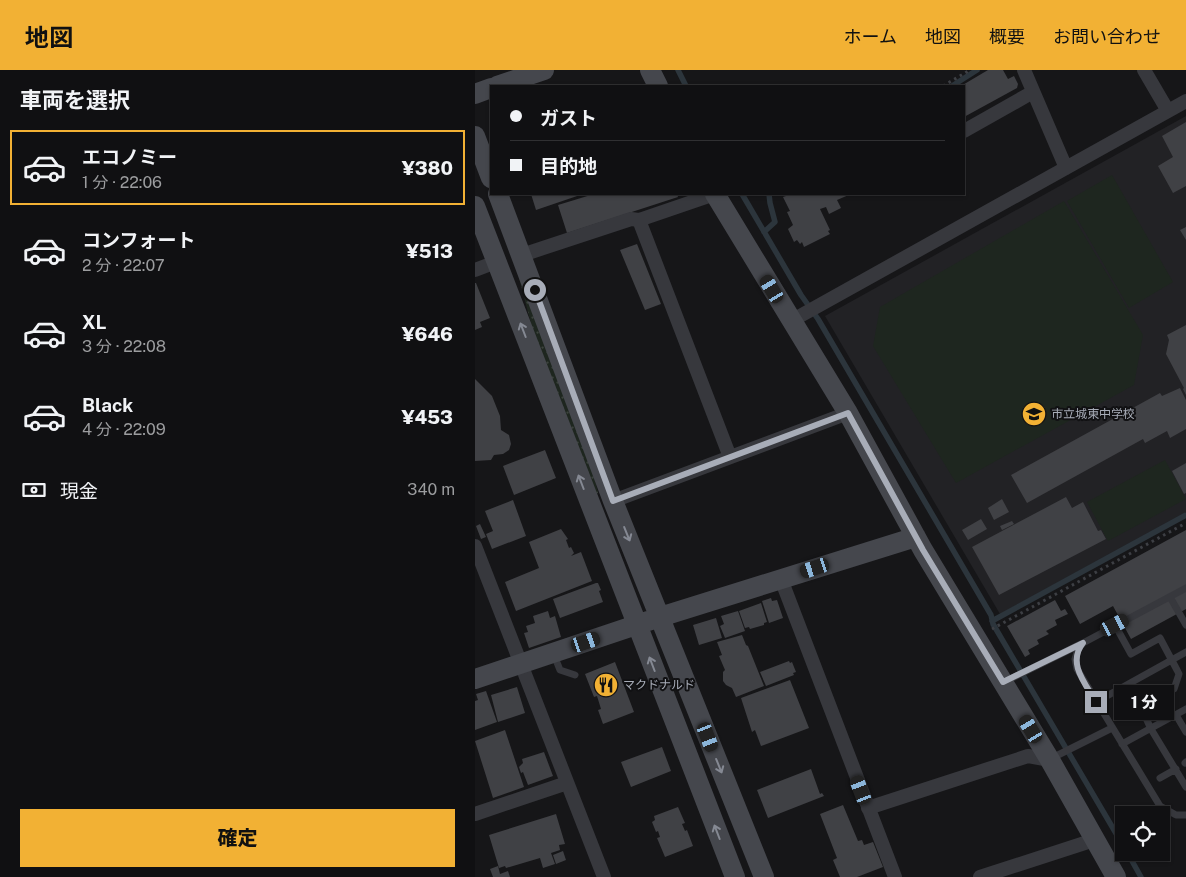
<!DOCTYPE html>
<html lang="ja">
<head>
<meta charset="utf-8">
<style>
	body { margin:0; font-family:"Public Sans","Noto Sans JP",sans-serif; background:#19191b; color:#f1f3f6; height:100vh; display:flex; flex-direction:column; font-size:19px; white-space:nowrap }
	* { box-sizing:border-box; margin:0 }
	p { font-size:16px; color:#9c9d9f }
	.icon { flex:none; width:28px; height:28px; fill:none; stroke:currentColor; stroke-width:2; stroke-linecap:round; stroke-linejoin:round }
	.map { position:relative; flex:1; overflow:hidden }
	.drawer { display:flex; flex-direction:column; background:#101012; width:475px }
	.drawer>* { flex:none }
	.banner { position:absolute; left:15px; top:15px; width:475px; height:110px; border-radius:0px; box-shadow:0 1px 4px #0004,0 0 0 1px #303032; display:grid; align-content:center; height:110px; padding:0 20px; background:#101012 }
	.buttons { position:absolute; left:640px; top:736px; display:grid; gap:10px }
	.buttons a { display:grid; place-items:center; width:55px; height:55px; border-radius:0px; background:#101012; box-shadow:0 1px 4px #0004,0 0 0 1px #303032; font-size:25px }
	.end { position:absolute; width:22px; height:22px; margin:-11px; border:6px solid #a8adb8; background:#111; box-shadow:0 0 0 2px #111 }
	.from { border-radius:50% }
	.bubble { position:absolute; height:35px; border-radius:0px; background:#101012; box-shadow:0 1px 4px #0004,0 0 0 1px #303032; font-size:16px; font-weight:800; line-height:35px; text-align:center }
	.car { position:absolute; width:15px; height:30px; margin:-15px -8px; border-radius:6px; box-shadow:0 0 4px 1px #0007; background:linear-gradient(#222 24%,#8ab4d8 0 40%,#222 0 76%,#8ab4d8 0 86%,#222 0) }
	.banner b { display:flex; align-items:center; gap:18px; height:48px; font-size:19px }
	.banner b+b { border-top:1px solid #303032 }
	.banner i { width:12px; height:12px; background:#f1f3f6 }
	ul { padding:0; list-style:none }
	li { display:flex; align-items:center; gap:15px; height:75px; margin:0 10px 8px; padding:0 10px; border:2px solid transparent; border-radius:0px }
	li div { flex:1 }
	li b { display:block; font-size:19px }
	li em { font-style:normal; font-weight:800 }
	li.on { border-color:#f2b134 }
	li>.icon { width:45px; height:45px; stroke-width:1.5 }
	h2 { padding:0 20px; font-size:22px; line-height:60px }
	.pay { display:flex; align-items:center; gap:12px; height:55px; padding:0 20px; font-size:19px }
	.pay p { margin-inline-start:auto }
	.cta { display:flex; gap:10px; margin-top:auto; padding:10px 20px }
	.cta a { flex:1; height:58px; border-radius:0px; background:#f2b134; color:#111; font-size:20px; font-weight:800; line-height:58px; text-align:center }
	header { display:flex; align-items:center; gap:30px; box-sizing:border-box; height:70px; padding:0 25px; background:#f2b134; color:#111 }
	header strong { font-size:24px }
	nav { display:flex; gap:28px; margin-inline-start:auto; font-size:18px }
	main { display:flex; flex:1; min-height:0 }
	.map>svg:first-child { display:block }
</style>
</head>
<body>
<header>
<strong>地図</strong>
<nav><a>ホーム</a><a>地図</a><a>概要</a><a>お問い合わせ</a></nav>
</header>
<main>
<section class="drawer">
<h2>車両を選択</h2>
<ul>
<li class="on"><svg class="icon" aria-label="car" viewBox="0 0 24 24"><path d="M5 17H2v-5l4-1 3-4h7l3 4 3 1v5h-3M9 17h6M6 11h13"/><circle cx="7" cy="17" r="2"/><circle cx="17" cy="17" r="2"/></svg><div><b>エコノミー</b><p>1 分 · 22:06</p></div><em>¥380</em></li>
<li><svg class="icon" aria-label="car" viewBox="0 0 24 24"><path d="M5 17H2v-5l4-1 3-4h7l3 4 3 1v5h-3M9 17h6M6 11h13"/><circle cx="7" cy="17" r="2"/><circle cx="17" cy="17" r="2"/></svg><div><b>コンフォート</b><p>2 分 · 22:07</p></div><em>¥513</em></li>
<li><svg class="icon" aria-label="car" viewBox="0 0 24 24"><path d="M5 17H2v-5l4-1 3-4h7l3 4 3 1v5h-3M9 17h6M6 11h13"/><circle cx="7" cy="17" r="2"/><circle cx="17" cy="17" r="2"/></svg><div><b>XL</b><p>3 分 · 22:08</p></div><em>¥646</em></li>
<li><svg class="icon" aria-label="car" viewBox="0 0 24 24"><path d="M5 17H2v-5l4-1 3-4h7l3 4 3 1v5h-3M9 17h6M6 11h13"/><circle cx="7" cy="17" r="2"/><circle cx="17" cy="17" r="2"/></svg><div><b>Black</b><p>4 分 · 22:09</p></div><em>¥453</em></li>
</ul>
<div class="pay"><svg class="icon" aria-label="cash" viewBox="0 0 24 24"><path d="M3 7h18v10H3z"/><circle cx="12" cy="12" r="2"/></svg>現金<p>340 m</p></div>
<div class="cta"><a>確定</a></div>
</section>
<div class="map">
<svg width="711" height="807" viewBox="0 0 711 807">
	<defs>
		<pattern id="grass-dots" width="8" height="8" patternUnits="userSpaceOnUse" patternTransform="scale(1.25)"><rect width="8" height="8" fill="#1e261f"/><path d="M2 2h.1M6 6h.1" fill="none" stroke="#3c433d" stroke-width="1.8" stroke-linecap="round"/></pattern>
	</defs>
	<rect width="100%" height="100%" fill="#161618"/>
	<path fill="#222225" d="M711,46V442L525,544L350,246Z"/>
	<path fill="url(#grass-dots)" d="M46,207L112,376L123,423L121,424L58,261L44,208Z"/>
	<path fill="#1e261f" d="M637,105L698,212L654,238L592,131Z
		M589,131L668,265L659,315L481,413L398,276L405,237Z
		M690,390L711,429L633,471L612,432Z"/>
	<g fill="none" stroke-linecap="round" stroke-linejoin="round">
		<path stroke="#2c353c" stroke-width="5.5" d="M203,0L211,16
			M477,16L502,0
			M267,124L326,225L343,249L516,545L518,554L649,777
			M289,162L300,152L295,133L294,124
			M517,551L711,445
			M652,782L666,807"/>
	</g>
	<path fill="#404145" d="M513,0H528L533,9L539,6L543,14L542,18L489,47V16H486Z
		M711,52V116L698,123L683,96L698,87L687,66Z
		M56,124H108L61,140Z
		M119,124H202L203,127L92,163L83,135Z
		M310,124H376L362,130L366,138L354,144L351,137L345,139L355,160L353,161L355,164L329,177L327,172L325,174L322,170L319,172L313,159L318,155L312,142L315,141L308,127L311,126Z
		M711,157V170L705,160Z
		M162,174L186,234L170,240L145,180Z
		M0,213H1L15,248L5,252L7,257L0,260Z
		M711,255V325L708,319L709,318L691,284L694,270L692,265Z
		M0,309L17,326L25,346L26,360L34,365L36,374L34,380L28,384L19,385L16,390L0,391Z
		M705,318L711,330V359L695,368L692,361L670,373L668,369L552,433L536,405L685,323L687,326Z
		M70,380L81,408L39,425L28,396Z
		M711,393V423L709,424L697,401Z
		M591,427L597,438L608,432L623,461L626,460L631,469L524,525L497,477Z
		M527,429L534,442L519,450L513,438Z
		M38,430L51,466L17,479L11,464L18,461L10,441Z
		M506,449L512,459L493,470L487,460Z
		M537,451L539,454L527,460L525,456Z
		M5,454L11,467L6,469L1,456Z
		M86,459L93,469L91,470L94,478L96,477L99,483L96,486L106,482L117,511L41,541L30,512L64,498L54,472Z
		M711,460V539L656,569L638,536L605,554L590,526Z
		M121,513H123L126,520L124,521L128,532L85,548L78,529Z
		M296,528L297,531L302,530L308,548L294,553L287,531Z
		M580,530L586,541L590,539L593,544L580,550L582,555L571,561L574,564L562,570L564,574L553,580L555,584L550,587L532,556Z
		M286,533L292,552L289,553V555L275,559L274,557L270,558L264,541Z
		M73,541L75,548L80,546L86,567L54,578L49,563L53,562L51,556L60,553L58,546Z
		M263,541L270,561L250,568L245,556L249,554L246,546Z
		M241,548L247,568L224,575L218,555Z
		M267,565L271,575L273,576L289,616L261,627L257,618L251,615L248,611V602L250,600L244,586L247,585L242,572Z
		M314,591L315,593L317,592L321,602L318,603L319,605L291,616L285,602Z
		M140,592L159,642L128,654L123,640L126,639L122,626L119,627L110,604Z
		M315,610L334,658L286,676L280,660L277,662L266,628Z
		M42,617L50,643L23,652L16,625Z
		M11,621L22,652L0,660V631L3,630L1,624Z
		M30,660L49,717L18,728L0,671Z
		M187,677L196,701L156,717L146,692Z
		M69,682L78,706L53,715L48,702L46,703L44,697L48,693L47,689Z
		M336,699L345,724L347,723L349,726L293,748L282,720Z
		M368,735L383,771L387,770L389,775L398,772L408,797L382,807H365L358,790L362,788L345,744Z
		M203,737L210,753L207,754L210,761L212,760L218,776L190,787L182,768L185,767L183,761L181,762L177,752L180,750L179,746Z
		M81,744L90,774L84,775L85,780L76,783L80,794L68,798L65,788L31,798L30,796L24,798L14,765Z
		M88,781L91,790L81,794L78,785Z
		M23,796L25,804L33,801L35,807H18L15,799Z"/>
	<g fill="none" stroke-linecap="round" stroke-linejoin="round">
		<path stroke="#3d3f44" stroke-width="3" stroke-dasharray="2.5 4" stroke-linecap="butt" d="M468,16L495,0
			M517,559L711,453"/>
		<path stroke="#37383d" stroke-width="7" d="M711,518L608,573L603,579L600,589L602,599L685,736L701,745H711
			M695,527L711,555
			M640,555L656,584L685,568L702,600L704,604L699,619L686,623L676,621L671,624L665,635L676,659L711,717
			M79,585L85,600L100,605
			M529,612L606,574
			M621,632L711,582
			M701,645L711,662
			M647,674L711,639
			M577,688L637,658
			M710,693L711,692
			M685,708L701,699"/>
		<path stroke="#37383d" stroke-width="14" d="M549,0L591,98
			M669,0L693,41
			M489,61L558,22
			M164,150L255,387
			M47,185L156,149L164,150L240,124
			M0,200L21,192
			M316,251L711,31
			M138,431L373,343
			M0,476L129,807
			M306,509L420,807
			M393,738L553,686L575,690
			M0,744L92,713
			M505,807L619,770"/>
		<path stroke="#45474d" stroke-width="20" d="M175,0L183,16
			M22,16L69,0
			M0,24L16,18
			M0,66L16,108
			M23,124L138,431L289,807
			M240,124L373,343L448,480L575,690L641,807
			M0,136L260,807
			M0,609L185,547L441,467"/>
	</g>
	<defs><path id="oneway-shaft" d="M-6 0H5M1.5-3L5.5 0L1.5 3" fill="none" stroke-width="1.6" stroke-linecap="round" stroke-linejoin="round" transform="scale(1.25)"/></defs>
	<g stroke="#858993">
		<use href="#oneway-shaft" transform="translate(48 260) rotate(-111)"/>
		<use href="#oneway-shaft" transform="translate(106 412) rotate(-111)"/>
		<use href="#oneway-shaft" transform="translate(152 464) rotate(68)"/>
		<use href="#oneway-shaft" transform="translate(177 594) rotate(-111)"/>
		<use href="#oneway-shaft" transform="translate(244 696) rotate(68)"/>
		<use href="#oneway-shaft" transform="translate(242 762) rotate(-111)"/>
	</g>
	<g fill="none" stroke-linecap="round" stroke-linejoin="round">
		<path stroke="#a8adb8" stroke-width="6" d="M60,220L138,431L373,343L448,480L528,612L608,573C592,593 610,613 621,632"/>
	</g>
	<defs>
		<g id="school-disc" transform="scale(1.25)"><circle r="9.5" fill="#f2b134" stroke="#111113"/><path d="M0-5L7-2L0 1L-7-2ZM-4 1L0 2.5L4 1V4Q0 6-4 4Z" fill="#111"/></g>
		<g id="restaurant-disc" transform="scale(1.25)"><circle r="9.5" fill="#f2b134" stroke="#111113"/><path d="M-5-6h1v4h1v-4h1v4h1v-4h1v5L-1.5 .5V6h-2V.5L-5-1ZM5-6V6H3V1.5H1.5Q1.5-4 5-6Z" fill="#111"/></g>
	</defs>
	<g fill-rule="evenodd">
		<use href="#school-disc" x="559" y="344"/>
		<use href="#restaurant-disc" x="131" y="615"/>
	</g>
	<g text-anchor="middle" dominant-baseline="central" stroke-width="4" stroke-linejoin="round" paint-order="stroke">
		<g font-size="12" fill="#a8adb8" stroke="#111113" text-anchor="start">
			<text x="576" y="344">市立城東中学校</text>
			<text x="148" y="615">マクドナルド</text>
		</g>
	</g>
</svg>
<div class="buttons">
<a><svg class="icon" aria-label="locate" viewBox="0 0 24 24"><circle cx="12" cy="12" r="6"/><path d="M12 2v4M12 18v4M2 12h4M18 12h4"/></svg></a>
</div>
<i class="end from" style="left:60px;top:220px"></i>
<i class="end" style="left:621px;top:632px"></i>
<div class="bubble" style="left:639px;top:615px;width:60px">1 分</div>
<i class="car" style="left:297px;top:219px;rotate:329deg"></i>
<i class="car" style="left:340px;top:498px;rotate:252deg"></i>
<i class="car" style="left:640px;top:555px;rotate:63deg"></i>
<i class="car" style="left:111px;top:572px;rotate:71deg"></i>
<i class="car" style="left:556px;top:659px;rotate:329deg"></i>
<i class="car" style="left:233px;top:667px;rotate:159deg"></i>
<i class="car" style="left:386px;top:720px;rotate:339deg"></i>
<div class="banner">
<b><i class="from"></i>ガスト</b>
<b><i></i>目的地</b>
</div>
</div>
</main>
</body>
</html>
